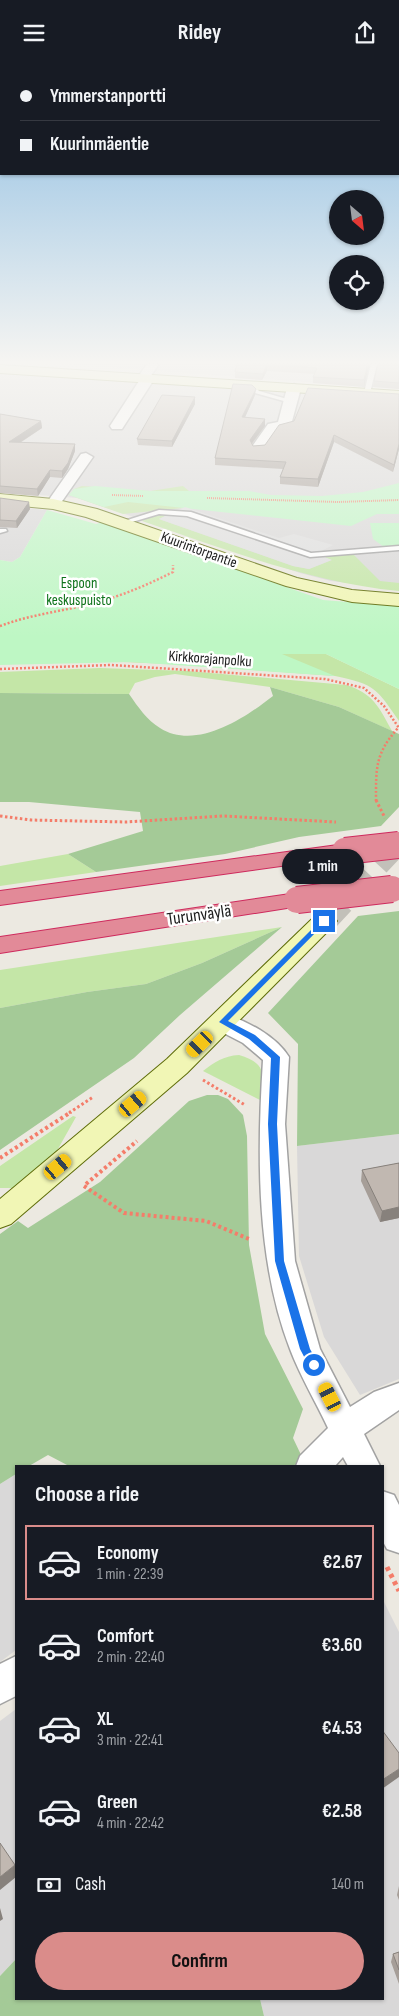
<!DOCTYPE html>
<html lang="en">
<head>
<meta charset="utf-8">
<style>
	body { margin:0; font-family:"Sofia Sans Condensed",sans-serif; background:#20242c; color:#f1f3f6; height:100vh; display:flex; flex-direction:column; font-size:19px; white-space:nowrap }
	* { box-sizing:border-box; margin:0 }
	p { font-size:16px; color:#9ea1a6 }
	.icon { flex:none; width:28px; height:28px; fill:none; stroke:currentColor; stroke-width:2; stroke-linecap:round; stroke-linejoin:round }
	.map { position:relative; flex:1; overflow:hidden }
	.details { position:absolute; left:15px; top:1400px; width:369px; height:535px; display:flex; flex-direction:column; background:#171b24; border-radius:0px; box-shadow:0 1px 4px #0004 }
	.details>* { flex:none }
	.guide { position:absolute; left:0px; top:0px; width:400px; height:110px; box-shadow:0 1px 4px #0004; display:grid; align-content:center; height:110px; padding:0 20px; background:#171b24 }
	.needle { width:32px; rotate:152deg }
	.controls { position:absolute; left:329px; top:125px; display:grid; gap:10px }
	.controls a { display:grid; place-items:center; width:55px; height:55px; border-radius:50%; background:#171b24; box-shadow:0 1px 4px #0004; font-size:25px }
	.end { position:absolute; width:22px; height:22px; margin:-11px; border:6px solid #1a73e8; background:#fff; box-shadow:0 0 0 2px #fff }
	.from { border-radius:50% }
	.bubble { position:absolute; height:35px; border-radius:18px; background:#171b24; box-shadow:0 1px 4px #0004; font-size:16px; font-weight:700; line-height:35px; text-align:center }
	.car { position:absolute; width:15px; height:30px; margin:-15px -8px; border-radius:6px; box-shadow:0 0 4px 1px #0007; background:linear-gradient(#f5c518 24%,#345 0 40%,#f5c518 0 76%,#345 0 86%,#f5c518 0) }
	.guide b { display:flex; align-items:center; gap:18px; height:48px; font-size:19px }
	.guide b+b { border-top:1px solid #363941 }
	.guide i { width:12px; height:12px; background:#f1f3f6 }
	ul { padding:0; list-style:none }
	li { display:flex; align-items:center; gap:15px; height:75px; margin:0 10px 8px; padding:0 10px; border:2px solid transparent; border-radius:0px }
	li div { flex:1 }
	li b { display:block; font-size:19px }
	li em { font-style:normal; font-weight:700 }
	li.on { border-color:#da8c8a }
	li>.icon { width:45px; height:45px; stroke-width:1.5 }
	h2 { padding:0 20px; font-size:22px; line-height:60px }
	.pay { display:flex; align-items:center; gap:12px; height:55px; padding:0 20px; font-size:19px }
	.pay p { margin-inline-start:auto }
	.cta { display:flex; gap:10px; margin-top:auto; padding:10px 20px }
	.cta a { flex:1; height:58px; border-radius:30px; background:#da8c8a; color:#111; font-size:20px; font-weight:700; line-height:58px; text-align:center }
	header { display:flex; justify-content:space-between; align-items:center; height:65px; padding:0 20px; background:#171b24; font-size:22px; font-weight:700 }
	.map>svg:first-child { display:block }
</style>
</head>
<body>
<header><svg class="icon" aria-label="menu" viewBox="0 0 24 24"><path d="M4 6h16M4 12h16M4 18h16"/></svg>Ridey<svg class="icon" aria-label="share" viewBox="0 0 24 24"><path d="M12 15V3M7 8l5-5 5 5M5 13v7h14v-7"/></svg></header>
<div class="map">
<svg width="399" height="1951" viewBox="0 0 399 1951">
	<rect width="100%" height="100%" fill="#ece9e1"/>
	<path fill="#d9d8d8" d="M42,299H399V324L69,299Z
		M0,307L399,332V524L331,516L300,508L77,433L0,427Z
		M0,441L47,445L20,492L12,497L0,495Z
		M399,1069V1314L360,1330L324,1272L299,1191L297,1081Z
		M16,1409V1585L0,1597V1419Z
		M383,1535L399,1567V1951H264L260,1934H382Z
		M16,1644V1894L0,1911V1656Z"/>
	<path fill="#c4e6a7" d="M82,421L150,426L183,421L189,426L174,429L183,443L123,449L69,430L74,424Z
		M160,450H167L159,454L293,501L309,504L331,495L322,491L352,488L380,516L399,518V526C310,517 227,485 142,456L147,452Z
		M192,586L326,589L399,624V656C377,624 375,619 335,611L170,599L100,596Z
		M100,603L188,606L346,620C373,628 379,642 392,666L339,642L270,622L175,609L155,612L135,618L129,629L0,628V607Z
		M68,789L96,807L0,821V801Z
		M282,862L202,898L146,919L87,927L0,943V905Z
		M239,990C267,998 264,1010 262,1036L203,1006C215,997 223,991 239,990Z
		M73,1051L76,1052L54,1091L13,1123H0V1101Z"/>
	<path fill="#a4ca97" d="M270,622L339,642L399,669V742L381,761L299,772L225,789L96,807L68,789L143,766L140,747L29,737H0V628L129,629C138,642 147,655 160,663C196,686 245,653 273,631Z
		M399,846V1069L297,1081L298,979L268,948L358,851Z
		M282,862L180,950L134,993L0,1085V943L87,927L146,919L202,898Z
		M207,1030H218L228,1034L243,1050L247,1071L249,1180L265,1269L303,1344L293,1373L303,1394L293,1401H69L48,1390L29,1401H16V1409L0,1419V1169L18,1156L28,1163L100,1117L189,1036Z
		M16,1894V1934H260L264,1951H0V1911Z"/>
	<path fill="#bef7c4" d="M399,418V449H377L351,461L128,437L104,442L69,430L74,424L95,421L150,426H249L271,430L322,431L363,427Z
		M47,445L96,459L103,457L323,535L399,541V624L326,589H282L335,611L131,597L0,600V495L12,497L20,492Z
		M370,458H399V480L384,482L373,474Z"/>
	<path fill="#dfdfdf" d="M185,442L279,473L294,469L333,480L323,485L322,491L332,495L309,504L293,501L159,454Z"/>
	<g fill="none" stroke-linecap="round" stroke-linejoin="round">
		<path stroke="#c2c0b9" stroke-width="26" stroke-dasharray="26 13" stroke-linecap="butt" d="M324,856L399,775"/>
		<g stroke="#a2a2a2" stroke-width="3">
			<path id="lane" d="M371,299H377L370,328L367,330L364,328Z
				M249,319H253L259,326L294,336L291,338L255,328Z
				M159,445L191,447L311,488L399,481V485L310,492L187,451L159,449L122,460L118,458Z
				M0,464H6L7,466L0,468Z"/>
		</g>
		<g stroke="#a2a2a2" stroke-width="3">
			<path id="street" d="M147,299H159L150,312L153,316L122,364H112L110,361L139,316L138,312Z
				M294,319L301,323L291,360L289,363L278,365L263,386H253L251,383L268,359L278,357L287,323Z
				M86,388L93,392L58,442H48L45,439L48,436L81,389Z
				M223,949C246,955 276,971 289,992L285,1059L295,1196L320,1284L350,1342L374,1327L399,1318V1345L364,1369L380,1401H348L343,1392L335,1401H296L300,1391L328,1363C316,1337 300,1311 290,1284C256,1196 257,1088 263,995L243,978L214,963L211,957L214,951Z
				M382,1426L394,1430L399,1440V1488L387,1484L382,1475Z
				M16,1591V1631L0,1639V1599Z"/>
		</g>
		<g stroke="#5e6c09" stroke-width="2">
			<path id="secondary" d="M0,300L399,326V334L0,308Z
				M0,429L53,434L97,444L297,513L352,525L399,529V541L352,537L286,521L86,452L53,444L0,439Z
				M324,848L333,851L337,856L333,861L187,1008L11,1159L0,1163V1134L167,994L315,851Z"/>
		</g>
		<g stroke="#ce2a5d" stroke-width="2">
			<path id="highway" d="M345,779L353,781L357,786L353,791L0,840V826Z
				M297,828L306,830L309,835L306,840L0,888V872Z"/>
		</g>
		<path stroke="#f47d6a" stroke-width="2" stroke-dasharray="1 1" stroke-linecap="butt" d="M112,430L144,431
			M207,433L338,437L399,435"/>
		<path stroke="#f47d6a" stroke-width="2.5" stroke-dasharray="2 2" stroke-linecap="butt" d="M0,561C32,549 65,546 98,537C124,530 149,519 173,507V500
			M0,604L111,600L325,614L364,623L384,641L399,663
			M376,736C376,703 375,689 398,663"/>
		<path stroke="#f47d6a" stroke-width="3" stroke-dasharray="2.5 2.5" stroke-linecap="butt" d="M376,735L385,753
			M0,751L31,755L126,757L223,751L336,757
			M203,1015L245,1040
			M69,1048L93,1032"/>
		<path stroke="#f47d6a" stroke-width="4" stroke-dasharray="3 3" stroke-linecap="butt" d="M0,1093L71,1047
			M86,1119L137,1076
			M84,1121L124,1148L206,1156L249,1174"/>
		<path stroke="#f47d6a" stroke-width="5" stroke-dasharray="4 4" stroke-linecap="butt" d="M387,1502L399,1526"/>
		<use href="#lane" fill="#fff" fill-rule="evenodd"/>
		<use href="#street" fill="#fff" fill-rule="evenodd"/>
		<use href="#secondary" fill="#f1f6b5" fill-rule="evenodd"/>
		<use href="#highway" fill="#e28a98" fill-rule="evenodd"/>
		<g stroke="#ce2a5d" stroke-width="28" stroke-linecap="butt">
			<path id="highway-bridge" d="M345,786L399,780
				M297,835L392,824"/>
		</g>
		<use href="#highway-bridge" stroke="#e28a98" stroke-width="26"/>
	</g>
	<path fill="#a69e98" d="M237,298L369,299L364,322L313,318V312L315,309L267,306L262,315L235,313V307Z
		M399,298V324L373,322L374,316Z
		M399,329V384L393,407L334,377L318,422L280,419V412L283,404L215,400V393L255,330L245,352L265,361L252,379L253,381L265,380Z
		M195,332V339L172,382L138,380L137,374Z
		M0,349L41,356L42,363L20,378L75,386L68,404L62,413L50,412L38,431L0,428Z
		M0,433L30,444L17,463L0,462Z
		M399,1098V1153L380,1157L361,1116L362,1105Z
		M399,1821V1835L397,1830Z
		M399,1887V1919L391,1897L393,1889Z"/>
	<path fill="#87817c" d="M368,298H370L364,322V315Z
		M267,299V306L262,315L263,309Z
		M256,324L255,330L242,359V352Z
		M195,332V339L172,382V376Z
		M265,354V361L249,382L250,375Z
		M41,356L42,363L10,384L9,377Z
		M334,370V377L318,422V414Z
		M75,379V386L68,404L62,413V406Z
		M399,379V384L393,407L394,400Z
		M50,405V412L38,431L37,424Z
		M29,437L30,444L17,463L16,456Z
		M399,1142V1153L380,1157L382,1146Z
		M399,1704V1712L382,1724V1715Z
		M15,1800L16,1812L0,1825V1812Z
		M0,1843L3,1854L0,1856Z"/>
	<path fill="#c1b8b1" stroke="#87817c" d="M237,298H368L364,315L313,312L317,303L267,299L263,309L235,307Z
		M378,298H399V318L374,316Z
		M233,319L252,320L256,324L242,352L265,354L250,375L253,381L265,380L279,360L294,356L308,323L399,329V379L394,400L334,370L318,414L280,412L286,397L215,393Z
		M162,330L195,332L172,376L137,374Z
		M0,349L41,356L9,377L75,379L68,398L62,406L50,405L37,424L0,421Z
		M0,433L29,437L16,456L0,455Z
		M399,1098V1142L382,1146L362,1105Z
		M382,1665L399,1688V1704L382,1715Z
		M0,1778L15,1800L0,1812Z
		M399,1887V1905L393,1889Z"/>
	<linearGradient id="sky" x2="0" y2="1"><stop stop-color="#8cbde2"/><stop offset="0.52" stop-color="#f6f5f2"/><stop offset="1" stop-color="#f6f5f2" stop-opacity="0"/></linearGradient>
	<rect width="399" height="572" fill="url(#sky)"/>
	<path fill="#1a73e8" d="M321,855L327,856L228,956L255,970L280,992L277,1059L284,1196L310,1284L319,1300L314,1304L310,1303L300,1284L275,1196L268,1059L271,993L249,974L219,957Z"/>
	<g text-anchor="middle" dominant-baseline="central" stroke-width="5" stroke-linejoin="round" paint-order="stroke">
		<g font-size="15" fill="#1b1b1b" stroke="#fff">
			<text transform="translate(199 485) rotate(20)">Kuurintorpantie</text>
			<text transform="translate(210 594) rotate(4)">Kirkkorajanpolku</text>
		</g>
		<g font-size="15" fill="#0f731b" stroke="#fff">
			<text x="79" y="518">Espoon<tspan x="79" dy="17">keskuspuisto</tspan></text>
		</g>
		<g font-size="18" fill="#1b1b1b" stroke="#fff">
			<text transform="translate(199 850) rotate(-8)">Turunväylä</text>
		</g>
	</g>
</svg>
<div class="controls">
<a><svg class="needle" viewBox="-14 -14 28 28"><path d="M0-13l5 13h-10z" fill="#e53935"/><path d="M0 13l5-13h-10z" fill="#9ea1a6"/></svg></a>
<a><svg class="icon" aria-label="locate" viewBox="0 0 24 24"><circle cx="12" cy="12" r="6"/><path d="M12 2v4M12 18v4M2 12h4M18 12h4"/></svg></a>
</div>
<i class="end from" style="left:314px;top:1300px"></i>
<i class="end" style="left:324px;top:856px"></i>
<div class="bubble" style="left:282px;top:784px;width:82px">1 min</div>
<i class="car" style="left:200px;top:979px;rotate:226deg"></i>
<i class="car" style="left:133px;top:1039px;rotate:50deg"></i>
<i class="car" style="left:58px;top:1102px;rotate:50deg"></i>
<i class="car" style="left:330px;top:1332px;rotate:333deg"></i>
<div class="guide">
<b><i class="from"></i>Ymmerstanportti</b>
<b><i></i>Kuurinmäentie</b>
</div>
<section class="details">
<h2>Choose a ride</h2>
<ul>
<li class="on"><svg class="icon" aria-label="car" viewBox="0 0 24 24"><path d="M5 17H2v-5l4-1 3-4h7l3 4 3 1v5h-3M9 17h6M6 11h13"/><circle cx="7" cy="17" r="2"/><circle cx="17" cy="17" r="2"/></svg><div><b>Economy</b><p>1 min · 22:39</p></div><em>€2.67</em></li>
<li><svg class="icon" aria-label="car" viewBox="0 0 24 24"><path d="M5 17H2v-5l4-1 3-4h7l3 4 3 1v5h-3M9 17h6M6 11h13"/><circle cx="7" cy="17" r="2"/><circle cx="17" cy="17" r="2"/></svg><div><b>Comfort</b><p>2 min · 22:40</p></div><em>€3.60</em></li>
<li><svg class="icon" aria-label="car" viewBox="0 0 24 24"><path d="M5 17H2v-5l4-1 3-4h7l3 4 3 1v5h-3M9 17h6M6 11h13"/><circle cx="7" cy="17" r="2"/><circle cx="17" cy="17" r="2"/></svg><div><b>XL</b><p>3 min · 22:41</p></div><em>€4.53</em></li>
<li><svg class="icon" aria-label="car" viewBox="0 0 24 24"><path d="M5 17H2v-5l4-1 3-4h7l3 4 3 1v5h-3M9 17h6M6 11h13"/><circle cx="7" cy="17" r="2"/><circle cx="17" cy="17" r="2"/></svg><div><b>Green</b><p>4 min · 22:42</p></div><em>€2.58</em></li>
</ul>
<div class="pay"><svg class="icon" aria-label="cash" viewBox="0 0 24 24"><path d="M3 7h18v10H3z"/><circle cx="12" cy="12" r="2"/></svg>Cash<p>140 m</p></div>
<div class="cta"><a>Confirm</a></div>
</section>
</div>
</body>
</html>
